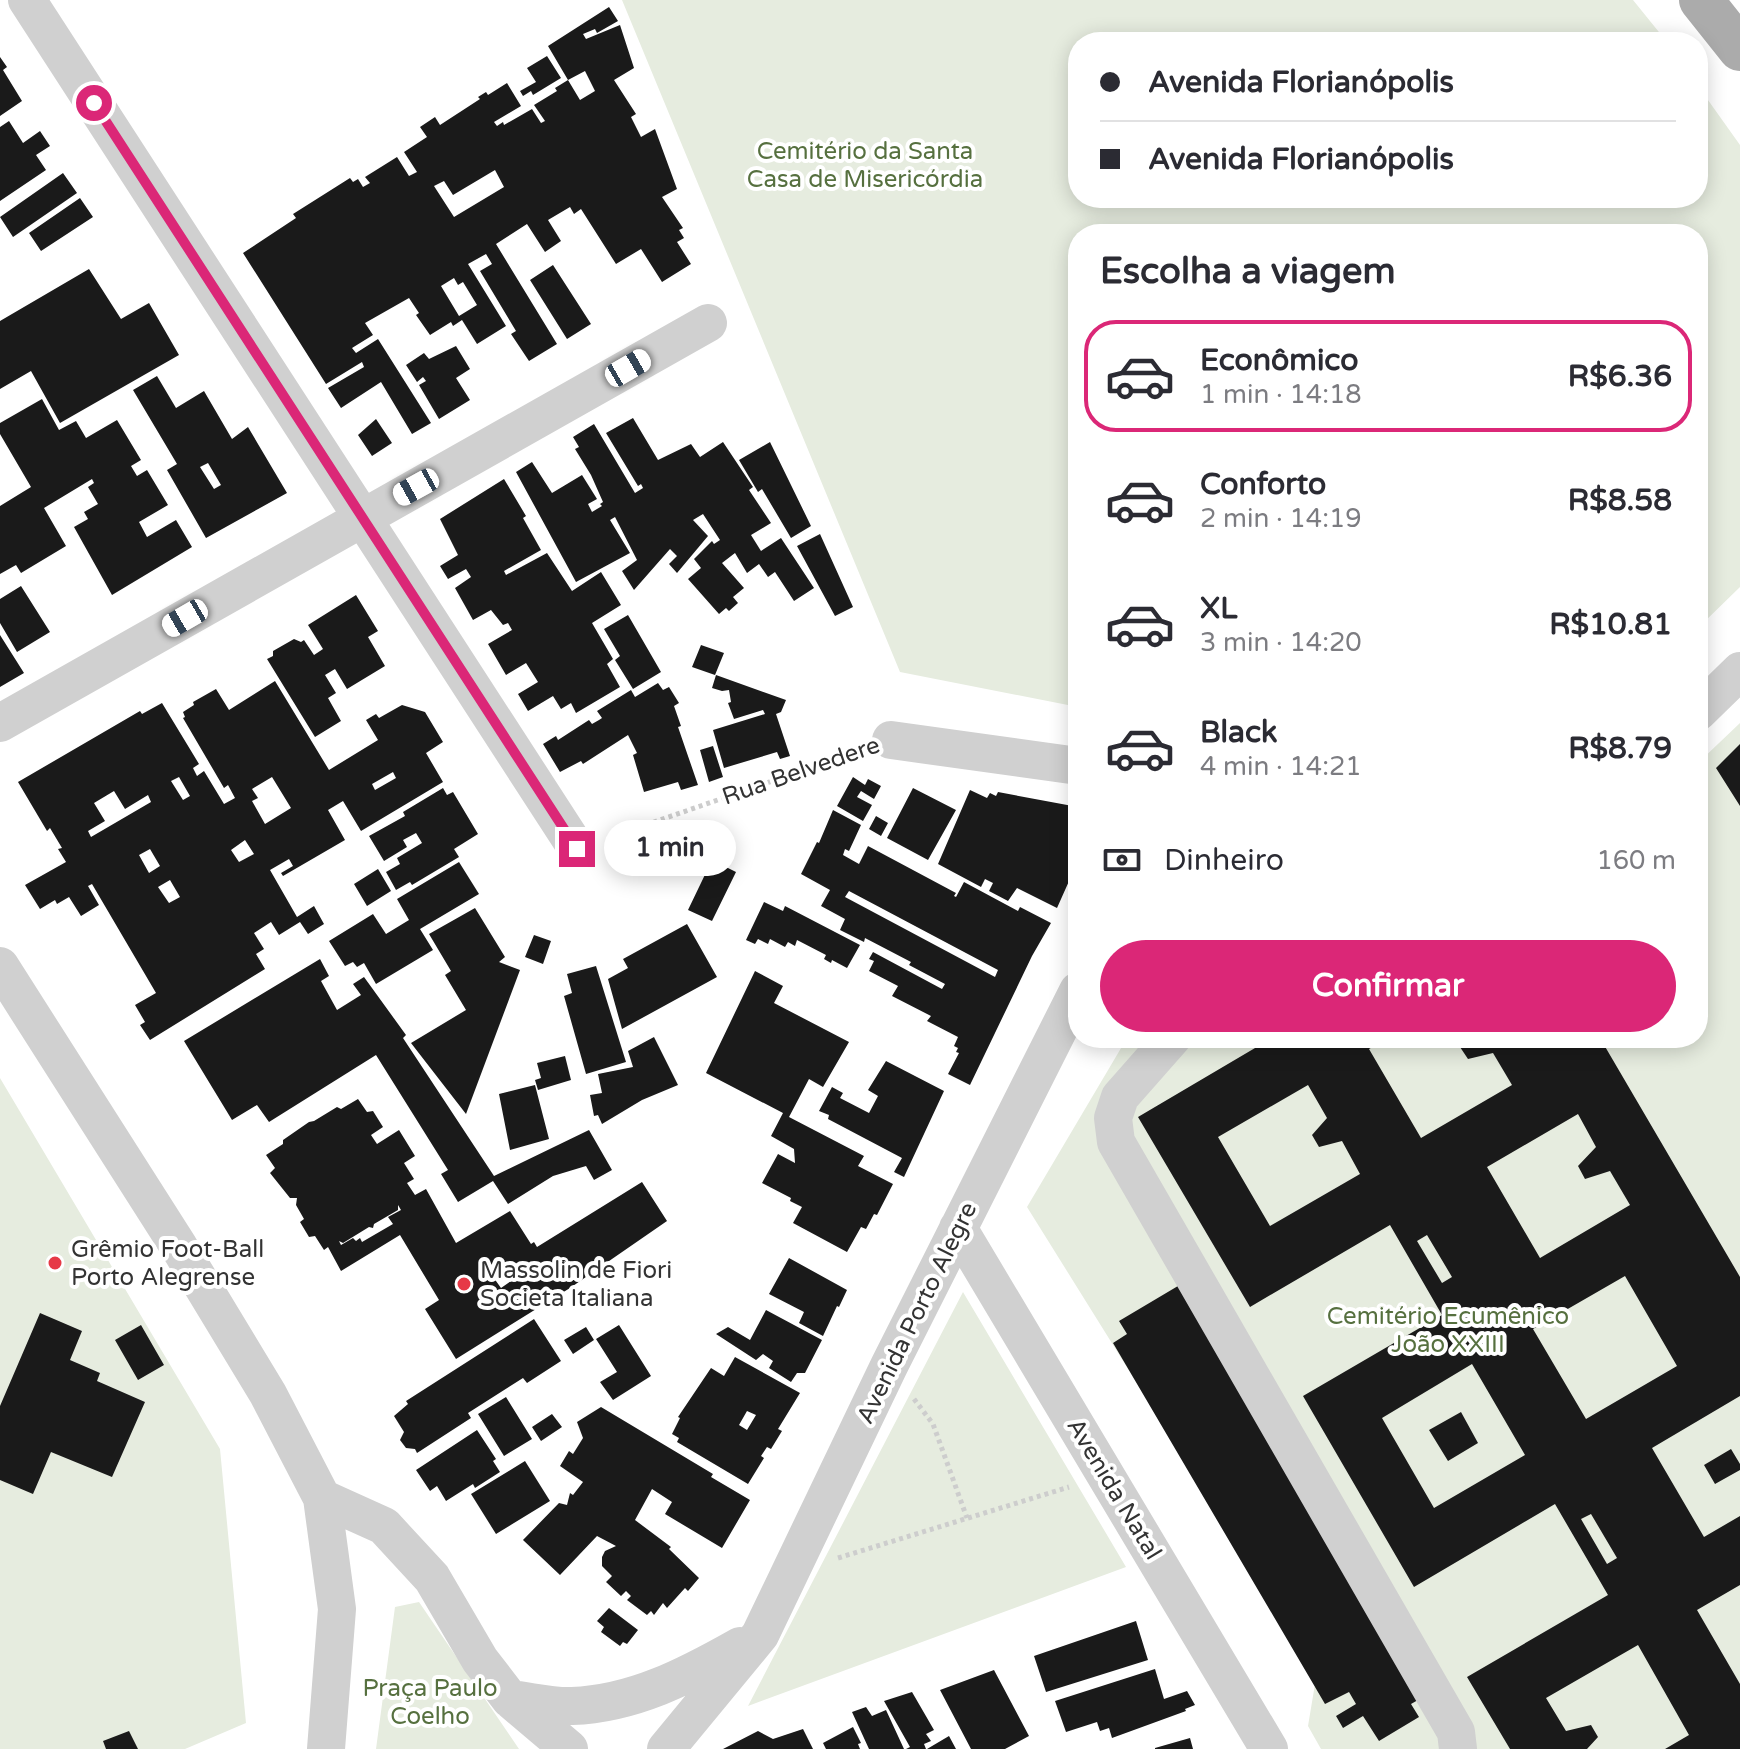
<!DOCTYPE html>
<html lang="pt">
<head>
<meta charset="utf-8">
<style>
	body { margin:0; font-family:"Varela Round",sans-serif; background:#f7f7f7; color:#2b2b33; height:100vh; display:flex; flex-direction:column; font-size:30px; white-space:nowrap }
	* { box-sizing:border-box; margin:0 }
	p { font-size:26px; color:#7c7c81 }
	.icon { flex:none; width:44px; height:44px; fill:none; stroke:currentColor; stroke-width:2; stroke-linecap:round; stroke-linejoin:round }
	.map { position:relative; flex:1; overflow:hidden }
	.drawer { position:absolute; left:1068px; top:224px; width:640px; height:824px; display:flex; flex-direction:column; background:#fff; border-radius:32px; box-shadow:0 4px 20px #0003 }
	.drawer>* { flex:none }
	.top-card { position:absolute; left:1068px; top:32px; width:640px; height:176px; border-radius:32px; box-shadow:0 4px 20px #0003; display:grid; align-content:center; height:176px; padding:0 32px; background:#fff }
	.end { position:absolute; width:36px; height:36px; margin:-18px; border:10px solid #db2777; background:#fff; box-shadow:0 0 0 4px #fff }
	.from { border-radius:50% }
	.bubble { position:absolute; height:56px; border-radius:28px; background:#fff; box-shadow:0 4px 20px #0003; font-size:26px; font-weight:700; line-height:56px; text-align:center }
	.car { position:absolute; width:24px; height:48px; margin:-24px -12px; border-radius:10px; box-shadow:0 0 6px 2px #0007; background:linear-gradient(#fff 24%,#345 0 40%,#fff 0 76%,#345 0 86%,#fff 0) }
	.top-card b { display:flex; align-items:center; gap:28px; height:76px; font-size:30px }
	.top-card b+b { border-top:2px solid #e1e1e2 }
	.top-card i { width:20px; height:20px; background:#2b2b33 }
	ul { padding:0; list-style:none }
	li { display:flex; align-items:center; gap:24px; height:112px; margin:0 16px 12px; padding:0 16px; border:4px solid transparent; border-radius:32px }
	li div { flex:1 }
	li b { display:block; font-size:30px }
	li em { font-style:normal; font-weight:700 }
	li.current { border-color:#db2777 }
	li>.icon { width:72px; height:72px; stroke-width:1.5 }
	h2 { padding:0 32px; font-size:36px; line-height:96px }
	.pay { display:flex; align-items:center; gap:20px; height:88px; padding:0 32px; font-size:30px }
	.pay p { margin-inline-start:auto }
	.action { display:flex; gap:16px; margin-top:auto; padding:16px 32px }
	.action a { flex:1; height:92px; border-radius:48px; background:#db2777; color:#fff; font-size:32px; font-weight:700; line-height:92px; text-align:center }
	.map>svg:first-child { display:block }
</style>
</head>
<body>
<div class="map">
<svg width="1740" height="1749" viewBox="0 0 1740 1749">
	<rect width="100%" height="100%" fill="#fff"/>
	<path fill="#e6ecdf" d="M622,0H1633L1667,42H1078V198H1698V86L1740,145V587L1698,628V234H1078V707L900,672Z
		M1740,723V1749H1321L1308,1726L1317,1672L1027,1207L1127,1038H1698V763Z
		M0,1078L220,1449L246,1723L185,1749H0Z
		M963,1292L1126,1567L748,1706Z
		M419,1602L519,1749H376L395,1607Z"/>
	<path fill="#1a1a1a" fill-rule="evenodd" d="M609,7L618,21L597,33L595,29L583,34L586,39L620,25L634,68L614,80L636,114L631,117L641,137L655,129L677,189L662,197L683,228L679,230L684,238L677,242L691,264L662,282L641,249L616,264L581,209L574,214L570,207L548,220L561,241L545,252L527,224L496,244L557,344L529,361L511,334L516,331L480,271L492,264L486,254L468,264L506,326L477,344L462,320L453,326L451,322L430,335L416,315L419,313L409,298L365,323L373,335L352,348L356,353L378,339L431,423L412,434L381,382L341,408L328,388L364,367L362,362L326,384L243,253L296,218L293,214L350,178L353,182L358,179L363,187L370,183L365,177L397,157L409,176L417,172L404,152L427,137L420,127L435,117L440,125L480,99L478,97L486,92L488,95L507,83L521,106L494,122L497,126L503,122L504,125L532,109L541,123L545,121L534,105L557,91L555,88L568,80L580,100L595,91L585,71L568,80L548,46ZM495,170L504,187L454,217L434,186L444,181L453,195ZM454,278L458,285L463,282L477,305L459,316L441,286Z
		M547,56L561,78L533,95L531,91L523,96L520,91L536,82L527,68Z
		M0,57L7,67L3,70L22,101L0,116Z
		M9,121L23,143L40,131L50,146L36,155L46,170L0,201V127Z
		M63,173L77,193L13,237L0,217Z
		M80,198L93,217L41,251L29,233Z
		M553,265L591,324L567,339L530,280Z
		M89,269L121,319L149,303L179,355L60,423L31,371L0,389V321Z
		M456,346L470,369L456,378L470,400L439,419L419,385L426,381L423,377L417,382L406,365L424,353L429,359Z
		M157,376L176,408L204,391L232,439L248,427L287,493L206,538L167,470L177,464L133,390ZM208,463L221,485L214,489L200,467Z
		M42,399L59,430L76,421L86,438L117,420L141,460L131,466L137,476L147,470L168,505L139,522L147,537L176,520L192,547L112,595L74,527L88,519L84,512L98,504L88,487L94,483L92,479L44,508L66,546L21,573L16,565L0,574V506L31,487L0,434V423Z
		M633,418L658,460L691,444L700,457L723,442L753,487L749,490L771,523L751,535L761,551L781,538L814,588L794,601L775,572L768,577L759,564L747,573L735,553L722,563L744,588L733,597L738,603L729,611L726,608L719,614L688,579L701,568L694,559L712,541L714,544L720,540L703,514L693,520L708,536L677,573L669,564L677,556L670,549L634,590L622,571L637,560L615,517L610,520L630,553L576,582L516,472L532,462L552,493L582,475L597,499L588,504L592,512L602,506L600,504L603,502L591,475L575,449L579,447L573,437L594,424L635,493L643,488L641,484L638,486L606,433Z
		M376,419L392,443L372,456L358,435Z
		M770,442L811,526L791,538L762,489L758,492L739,460Z
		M504,479L526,516L523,518L541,550L504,571L506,575L547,553L572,591L601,572L621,605L592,623L613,659L607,664L620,687L576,713L571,703L561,709L553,696L528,711L518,694L538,682L526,663L506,675L488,644L512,630L508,623L503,625L491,610L473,620L455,588L471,577L466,569L448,579L440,566L458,555L440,519Z
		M820,534L853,607L835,616L797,546Z
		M21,586L50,632L17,652L0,623V599Z
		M356,595L378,631L368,637L385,666L347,689L335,669L325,675L336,693L328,698L341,721L315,737L267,659L273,656V651L294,639L301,642L304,640L314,655L323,649L308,625Z
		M628,615L661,672L633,689L615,660L620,656L604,629Z
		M0,635L24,673L0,687Z
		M701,645L724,653L715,675L692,667Z
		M716,675L786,700L781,712L776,714L790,756L780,759L777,752L724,768L713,730L765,714L763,710L734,719L728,703L731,702L729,690L722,691L712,688Z
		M275,681L329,770L378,740L366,720L376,714L379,718L402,705L425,712L443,742L426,753L443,782L361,831L343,801L328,810L345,840L283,876L281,873L293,866L289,859L270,870L297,917L314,906L324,924L308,934L300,922L279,935L271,922L254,933L264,949L256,954L265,969L150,1040L140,1025L145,1022L135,1005L156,993L92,884L88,886L99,905L81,916L69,897L57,904L55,900L40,909L25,885L66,862L58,849L62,848L50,828L47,831L18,782L140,711L142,714L162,703L199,764L193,768L197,776L204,771L224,804L235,798L228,785L224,788L183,718L185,717L183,712L194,705L193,702L216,689L229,710ZM393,772L396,778L375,790L372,784ZM179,777L190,796L183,800L171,781ZM272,777L291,808L265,824L252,801L258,798L252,789ZM114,791L125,809L148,795L151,802L91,837L88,831L105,821L94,803ZM245,840L254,854L239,862L231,850ZM150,849L160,866L149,873L139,855ZM170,880L180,897L169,903L158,887Z
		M658,683L663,690L669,687L679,703L674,706L681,726L678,727L698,785L681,790L678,782L644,792L633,755L637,753L628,735L583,764L581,761L560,772L543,744L556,736L558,740L589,720L592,724L599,720L602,718L597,711L631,690L635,697Z
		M1740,744V806L1716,768Z
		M713,746L723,777L709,782L700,750Z
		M853,777L865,785L868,779L881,786L874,799L861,791L857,797L872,805L863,821L837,806Z
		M443,788L447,795L453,792L478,834L454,849L459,857L412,885L410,882L396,890L386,872L400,864L397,858L422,843L416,833L403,840L407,847L384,861L369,836L405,816L403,812Z
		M913,788L956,810L928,860L887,838Z
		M970,790L987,798L990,793L996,796L998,792L1078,807V861L1057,908L1017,888L1008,901L989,891L993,883L985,879L981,887L938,864Z
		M833,810L861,825L849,851L845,849L843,855L859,864L868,846L956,893L954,896L956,897L964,882L1018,911L1020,907L1051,923L1032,956L970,1085L948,1074L959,1053L956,1052L958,1048L954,1046L958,1037L927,1021L931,1016L892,996L898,986L869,971L874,961L869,959L873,952L942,989L945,984L909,965L911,962L865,938L864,942L840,930L845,919L821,906L830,890L801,874L817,842L819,843ZM849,891L998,970L995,977L845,897Z
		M876,816L888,823L881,836L869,829Z
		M712,860L736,872L712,921L688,910Z
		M459,862L479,894L420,929L433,950L376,984L364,963L357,967L353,962L345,966L329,941L373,914L386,934L409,920L397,899Z
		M378,869L391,891L367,906L354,884Z
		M764,902L783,911L785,906L860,945L847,968L832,960L831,963L824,959L826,955L797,940L795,946L788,942L785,947L770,939L768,944L758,939L755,944L746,940Z
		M475,908L505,957L499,962L520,970L466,1114L411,1043L466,1010L445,975L451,971L429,934Z
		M687,924L717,977L622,1029L608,979L628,968L623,959Z
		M534,935L551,941L543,964L525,957Z
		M320,959L329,976L321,981L337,1010L361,995L353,984L364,977L406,1035L403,1038L494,1176L589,1130L612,1170L594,1180L586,1166L553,1176L508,1204L493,1181L458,1202L441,1174L448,1170L376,1055L269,1122L257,1105L232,1120L184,1041Z
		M596,966L626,1062L586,1074L564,996L572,993L567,974Z
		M755,971L783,986L774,1003L849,1042L823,1087L809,1079L789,1117L864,1156L858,1166L893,1184L877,1215L874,1214L866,1229L861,1227L847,1252L793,1223L802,1207L790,1201L791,1198L762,1183L778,1154L795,1163L794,1149L771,1136L783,1113L706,1073Z
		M654,1037L678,1085L642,1100L602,1124L598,1115L594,1116L590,1095L602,1093L598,1074L633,1067L628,1051Z
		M1272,1038H1388L1369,1049L1421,1138L1512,1085L1493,1053L1468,1059L1460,1047L1469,1038H1600L1740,1277V1396L1652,1448L1704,1537L1740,1516V1585L1697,1610L1740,1684V1749H1665L1689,1735L1638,1645L1546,1698L1566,1731L1591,1725L1598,1737L1587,1749H1510L1467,1677L1608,1595L1555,1504L1414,1587L1303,1396L1442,1315L1390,1225L1250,1307L1138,1117ZM1308,1085L1327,1118L1312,1135L1319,1147L1342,1141L1360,1174L1270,1226L1218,1137ZM1578,1114L1596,1147L1578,1166L1585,1179L1610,1171L1630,1205L1540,1258L1487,1167ZM1427,1235L1452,1277L1442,1283L1417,1241ZM1625,1276L1677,1366L1586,1419L1533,1329ZM1472,1364L1525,1455L1434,1508L1382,1418ZM1591,1514L1617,1558L1607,1564L1581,1519Z
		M565,1056L571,1080L538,1090L535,1080L541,1078L537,1063Z
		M886,1061L944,1091L904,1177L894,1172L902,1158L828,1119L829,1115L819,1111L832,1087L843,1093L840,1098L869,1113L878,1096L868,1090Z
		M535,1085L549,1139L510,1150L499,1094Z
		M358,1099L367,1112L373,1111L383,1127L371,1135L377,1144L399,1130L415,1156L404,1163L414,1179L407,1183L415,1195L426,1189L456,1243L510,1211L531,1244L534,1242L537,1247L642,1182L667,1221L570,1288L456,1359L425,1309L439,1300L400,1235L341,1271L328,1247L324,1250L315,1236L309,1237L300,1222L304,1219L296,1205L297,1198H290L270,1173L275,1168L266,1155L283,1144V1140L309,1122L314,1121L337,1107L341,1109ZM398,1205L401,1210L388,1217L393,1224L362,1242L360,1238L356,1241L353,1238L341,1245L339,1241L343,1243L369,1227L373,1228L374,1224L398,1210ZM502,1267L511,1281L501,1288L491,1274Z
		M789,1258L847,1290L839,1307L837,1306L823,1336L799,1323L804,1312L769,1294Z
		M1183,1283L1418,1700L1411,1704L1419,1717L1379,1741L1363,1716L1343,1728L1336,1716L1356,1704L1349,1692L1325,1704L1113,1343L1127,1334L1119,1321Z
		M766,1310L822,1340L805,1373H797L791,1382L769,1368L773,1361L763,1354L756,1360L716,1334L728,1327L750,1340Z
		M40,1313L82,1331L70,1360L100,1373L97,1381L145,1402L112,1477L51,1452L33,1494L0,1480V1406Z
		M534,1319L561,1361L527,1383L523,1378L468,1413L471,1418L417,1453L415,1449L406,1448L400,1440L404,1432L394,1416L408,1404L406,1401Z
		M141,1325L164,1365L138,1380L115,1340Z
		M619,1325L651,1376L613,1400L600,1382L617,1372L596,1339Z
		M586,1327L594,1340L573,1354L564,1340Z
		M735,1357L800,1393L778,1429L782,1431L771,1449L767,1447L761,1456L764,1458L748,1484L677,1442L679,1438L672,1434L680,1418L678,1417L711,1368L724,1376ZM747,1411L756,1415L747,1430L739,1425Z
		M506,1397L532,1439L504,1456L478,1414Z
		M601,1407L713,1474L711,1477L750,1500L722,1548L665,1514L672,1502L652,1489L635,1520L671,1547L669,1549L699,1578L688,1591L685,1588L667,1608L663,1603L654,1615L651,1611L647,1615L627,1600L631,1596L626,1591L621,1596L606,1582L612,1576L602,1566V1557L605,1551L616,1546L597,1536L560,1575L523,1540L559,1503L567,1505L570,1493L573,1495L583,1482L560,1466L569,1451L573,1454L583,1438L577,1422Z
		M1461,1412L1478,1443L1448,1461L1429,1430Z
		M552,1414L562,1427L541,1441L532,1427Z
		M477,1430L496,1459L493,1461L500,1472L475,1488L473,1484L446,1501L437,1486L430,1491L416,1470Z
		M1731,1449L1740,1464V1470L1715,1484L1704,1465Z
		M525,1461L550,1501L496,1534L471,1494Z
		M609,1608L638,1630L627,1644L623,1642L620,1646L601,1632L604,1627L597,1621Z
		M1136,1621L1148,1660L1046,1692L1034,1656Z
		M1155,1669L1164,1699L1187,1691L1195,1705L1185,1709L1186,1711L1112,1738L1109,1728L1100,1731L1097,1722L1066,1732L1055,1701Z
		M994,1670L1029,1736L1005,1749H971L940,1690Z
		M912,1692L934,1730L926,1734L931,1741L924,1744L926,1749H906L910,1747L884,1701Z
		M866,1707L872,1716L886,1710L904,1749H869L852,1712Z
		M853,1727L861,1743L858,1744L860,1749H826L823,1743Z
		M803,1729L813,1749H723L758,1731L773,1739Z
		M129,1731L138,1749H106L103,1741Z
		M949,1736L956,1749H927Z
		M1190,1738L1193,1749H1155V1748Z"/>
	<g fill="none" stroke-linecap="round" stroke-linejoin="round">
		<path stroke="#cdcdcd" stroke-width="5" stroke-dasharray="4 4" stroke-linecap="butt" d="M608,838L859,751
			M914,1399L933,1424L967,1518
			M838,1558L1069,1487"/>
		<path stroke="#d0d0d0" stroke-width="38" d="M27,0L577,849
			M1698,712L1740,671
			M0,723L708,323
			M891,740L1078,766
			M0,966L179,1247L268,1394L322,1498L337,1609L326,1749
			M1172,1038L1120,1097L1113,1118L1116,1142L1456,1732L1458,1749
			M958,1228L1269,1749
			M322,1498L384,1526L432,1578L480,1660L510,1699L569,1749
			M510,1699C530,1701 552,1707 572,1706C633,1704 687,1676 740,1646
			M666,1749L760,1635L889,1366L1078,991"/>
		<path stroke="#ababab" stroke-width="44" d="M1701,0L1740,49"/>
	</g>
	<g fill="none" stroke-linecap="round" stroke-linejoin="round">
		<path stroke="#db2777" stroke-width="10" d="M94,103L577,849"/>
	</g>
	<g fill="#e63946" stroke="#fff" stroke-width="3">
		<circle cx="55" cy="1263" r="8"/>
		<circle cx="464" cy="1284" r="8"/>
	</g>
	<g text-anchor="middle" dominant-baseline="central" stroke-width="8" stroke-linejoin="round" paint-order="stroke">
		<g font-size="24" fill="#56703f" stroke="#fff">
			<text x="865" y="151">Cemitério da Santa<tspan x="865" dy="28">Casa de Misericórdia</tspan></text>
			<text x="1448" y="1316">Cemitério Ecumênico<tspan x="1448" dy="28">João XXIII</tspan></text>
			<text x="430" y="1688">Praça Paulo<tspan x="430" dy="28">Coelho</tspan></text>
		</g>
		<g font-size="24" fill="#333" stroke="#fff">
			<text transform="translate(801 771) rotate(-19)">Rua Belvedere</text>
			<text transform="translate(917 1313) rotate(-64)">Avenida Porto Alegre</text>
			<text transform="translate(1114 1489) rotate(59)">Avenida Natal</text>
		</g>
		<g font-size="24" fill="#333" stroke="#fff" text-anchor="start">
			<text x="71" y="1249">Grêmio Foot-Ball<tspan x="71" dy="28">Porto Alegrense</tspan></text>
			<text x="480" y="1270">Massolin de Fiori<tspan x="480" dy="28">Societa Italiana</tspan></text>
		</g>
	</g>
</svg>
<i class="end from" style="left:94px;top:103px"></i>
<i class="end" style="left:577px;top:849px"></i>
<div class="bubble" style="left:604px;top:820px;width:132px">1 min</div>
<i class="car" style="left:628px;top:368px;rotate:60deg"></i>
<i class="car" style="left:416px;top:487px;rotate:241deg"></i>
<i class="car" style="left:185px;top:618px;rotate:240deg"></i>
<div class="top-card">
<b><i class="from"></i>Avenida Florianópolis</b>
<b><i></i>Avenida Florianópolis</b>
</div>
<section class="drawer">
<h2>Escolha a viagem</h2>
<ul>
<li class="current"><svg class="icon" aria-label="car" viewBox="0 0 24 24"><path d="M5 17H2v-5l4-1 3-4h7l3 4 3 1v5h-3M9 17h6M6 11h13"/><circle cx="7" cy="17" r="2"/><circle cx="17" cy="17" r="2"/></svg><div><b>Econômico</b><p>1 min · 14:18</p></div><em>R$6.36</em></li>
<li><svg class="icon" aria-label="car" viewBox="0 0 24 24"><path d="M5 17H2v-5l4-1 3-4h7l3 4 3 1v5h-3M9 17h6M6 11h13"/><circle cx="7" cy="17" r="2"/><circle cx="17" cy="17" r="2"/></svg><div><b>Conforto</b><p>2 min · 14:19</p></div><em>R$8.58</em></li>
<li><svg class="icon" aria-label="car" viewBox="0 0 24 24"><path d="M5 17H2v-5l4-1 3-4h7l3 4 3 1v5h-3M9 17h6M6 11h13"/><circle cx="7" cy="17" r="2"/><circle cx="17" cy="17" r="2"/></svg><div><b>XL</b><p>3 min · 14:20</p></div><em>R$10.81</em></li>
<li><svg class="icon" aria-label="car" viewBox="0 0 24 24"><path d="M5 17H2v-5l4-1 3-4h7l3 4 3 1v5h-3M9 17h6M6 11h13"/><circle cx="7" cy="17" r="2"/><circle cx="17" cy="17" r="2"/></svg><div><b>Black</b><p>4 min · 14:21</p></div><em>R$8.79</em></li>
</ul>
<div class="pay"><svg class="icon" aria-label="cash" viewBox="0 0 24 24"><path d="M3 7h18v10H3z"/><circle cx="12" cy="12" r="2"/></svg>Dinheiro<p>160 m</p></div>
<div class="action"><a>Confirmar</a></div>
</section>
</div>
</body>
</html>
